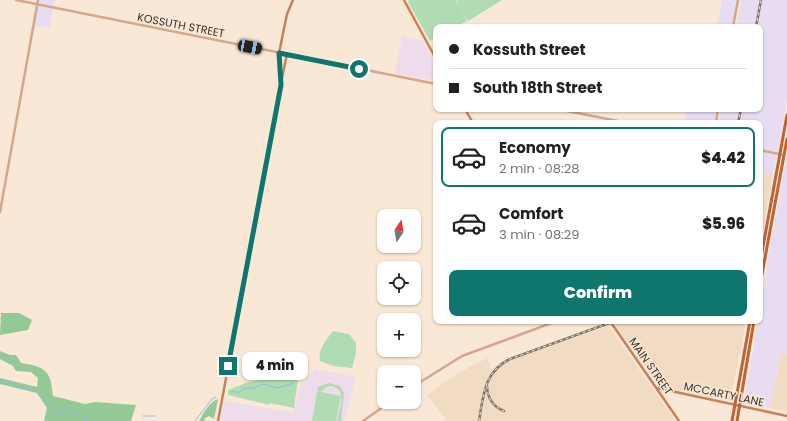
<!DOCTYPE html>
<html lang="en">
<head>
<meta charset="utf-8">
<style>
	body { margin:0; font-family:Poppins,sans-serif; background:#f2f2f2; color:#202124; height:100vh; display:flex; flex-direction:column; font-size:15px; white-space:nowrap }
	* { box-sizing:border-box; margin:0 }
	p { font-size:13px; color:#757577 }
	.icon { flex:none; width:22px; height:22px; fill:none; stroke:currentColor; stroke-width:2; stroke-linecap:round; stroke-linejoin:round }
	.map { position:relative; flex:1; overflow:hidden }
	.side { position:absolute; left:433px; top:120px; width:330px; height:204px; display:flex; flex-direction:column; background:#fff; border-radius:8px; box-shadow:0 1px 3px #0004 }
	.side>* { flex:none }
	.top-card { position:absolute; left:433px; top:24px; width:330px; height:88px; border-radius:8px; box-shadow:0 1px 3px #0004; display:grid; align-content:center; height:88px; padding:0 16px; background:#fff }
	.needle { width:26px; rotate:12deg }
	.controls { position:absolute; left:377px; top:209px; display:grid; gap:8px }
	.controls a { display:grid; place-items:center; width:44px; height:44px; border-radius:8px; background:#fff; box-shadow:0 1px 3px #0004; font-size:20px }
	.end { position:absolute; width:18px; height:18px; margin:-9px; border:5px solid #0f766e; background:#fff; box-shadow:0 0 0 2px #fff }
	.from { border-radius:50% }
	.bubble { position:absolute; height:28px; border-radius:8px; background:#fff; box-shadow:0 1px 3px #0004; font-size:13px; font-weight:800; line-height:28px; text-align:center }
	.car { position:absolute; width:12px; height:24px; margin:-12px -6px; border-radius:5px; box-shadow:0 0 3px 1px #0007; background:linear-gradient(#222 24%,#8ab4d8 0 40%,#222 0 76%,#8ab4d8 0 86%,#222 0) }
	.top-card b { display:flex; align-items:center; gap:14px; height:38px; font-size:15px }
	.top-card b+b { border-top:1px solid #e0e0e0 }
	.top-card i { width:10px; height:10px; background:#202124 }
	ul { padding:7px 0 0; list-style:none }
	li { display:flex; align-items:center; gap:12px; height:60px; margin:0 8px 6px; padding:0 8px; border:2px solid transparent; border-radius:8px }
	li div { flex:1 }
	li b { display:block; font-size:15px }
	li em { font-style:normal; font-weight:800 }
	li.selected { border-color:#0f766e }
	li>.icon { width:36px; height:36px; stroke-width:1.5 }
	.cta { display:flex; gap:8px; margin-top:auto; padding:8px 16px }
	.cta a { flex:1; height:46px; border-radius:8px; background:#0f766e; color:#fff; font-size:16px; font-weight:800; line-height:46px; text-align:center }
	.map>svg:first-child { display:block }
</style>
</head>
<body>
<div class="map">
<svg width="787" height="421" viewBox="0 0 787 421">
	<rect width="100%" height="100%" fill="#fae8d6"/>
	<path fill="#e7dcf1" d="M38,0H55L49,28L34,25Z
		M722,0H738L733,27H717Z
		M741,0H787V100L773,174L760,172L762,153H760V123H718L721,109H760V27H736Z
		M687,109H718L716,123H684Z
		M787,151V354L781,353L770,408L744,404L758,321H760V309Z"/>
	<path fill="#f2dbc3" d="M760,172L773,174L760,250Z
		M613,321H746L730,401L660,387Z
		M608,326L676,421H447L427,395L458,373L487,358L493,374L499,367L511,360Z
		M781,353L787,354V411L770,408Z"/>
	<path fill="#eedbeb" d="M402,36L423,41L436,65V81L395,73Z
		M315,369L356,377L345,421H221L225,401L294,413L299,388Z"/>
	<path fill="#b0dcb1" d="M409,0H456L467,21L455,27H436V38L430,41L408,2Z
		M457,0H502L468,21L460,8Z
		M333,331L349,334L356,343V353L352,368L333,366L320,361C317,350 327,339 333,331Z
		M274,377L298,379L294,408L269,403V405L228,395V390L246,383Z
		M329,383L340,386L344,393L341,421H337C339,411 348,389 332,386C327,386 324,388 321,392L341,396L336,421H316V418L315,421H312L318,387Z"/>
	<path fill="#94c896" d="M1,313H19L32,320L28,330L0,335Z
		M0,351L10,355H16L21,363C34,365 49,367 51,383C52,387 52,391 53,396L85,404L95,402L136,405L131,421H44L47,408L37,393L0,384V378L37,387L38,378L31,372L16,371L13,366L0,359Z
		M218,399L214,419L209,416L205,418L204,421H199C204,413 209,402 218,399Z"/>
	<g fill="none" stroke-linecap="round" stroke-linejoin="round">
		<path stroke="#95b7ef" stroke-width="1" d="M0,381H5L22,388L35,390L39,392L45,401L50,402L52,407L51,413C59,416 65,409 73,411C78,413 82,418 87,421
			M231,392L234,391L238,393L245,388H253L263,384L278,388L293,383
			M143,416H155
			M195,421L212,399L216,397"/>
		<path stroke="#d6a58d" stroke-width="2.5" d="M16,0L436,84
			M733,27L738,0
			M557,109L628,123
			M716,123L718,109
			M760,150L784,155
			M0,212L38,0
			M414,386L462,356L557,321
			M363,421L390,402"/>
		<path stroke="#c8815d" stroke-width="2.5" d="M404,0L436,59
			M282,78L287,54
			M465,109L473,123
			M610,321L679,421
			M657,388L787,416
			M218,421L278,102L281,80L279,53L287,14L293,0"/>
		<path stroke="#bc6637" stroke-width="3" d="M760,263L787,115
			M760,285L787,139
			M732,421L750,321
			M737,421L754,321"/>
		<g stroke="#82766c" stroke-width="2.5">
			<path id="rail" d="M756,27L761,0
				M738,123L741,109
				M487,386C487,397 493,407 504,411
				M479,421C483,397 484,371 510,359L615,321"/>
		</g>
		<use href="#rail" stroke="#fae8d6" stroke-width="1" stroke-dasharray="3" stroke-linecap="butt"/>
	</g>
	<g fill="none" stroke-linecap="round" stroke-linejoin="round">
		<path stroke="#0f766e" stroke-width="5" d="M228,366L281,85L279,53L359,69"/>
	</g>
	<g text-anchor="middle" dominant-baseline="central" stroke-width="3" stroke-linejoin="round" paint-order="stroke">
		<g font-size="11" fill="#342d27" stroke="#fae8d6">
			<text transform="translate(181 25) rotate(11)">KOSSUTH STREET</text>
			<text transform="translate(651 366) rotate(55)">MAIN STREET</text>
			<text transform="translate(724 394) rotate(12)">MCCARTY LANE</text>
		</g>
	</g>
</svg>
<div class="controls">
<a><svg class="needle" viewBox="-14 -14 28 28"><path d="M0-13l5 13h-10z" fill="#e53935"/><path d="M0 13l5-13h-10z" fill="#757577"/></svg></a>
<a><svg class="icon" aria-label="locate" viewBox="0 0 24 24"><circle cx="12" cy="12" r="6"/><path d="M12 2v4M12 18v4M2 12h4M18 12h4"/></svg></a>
<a>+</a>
<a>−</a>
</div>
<i class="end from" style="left:359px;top:69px"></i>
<i class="end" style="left:228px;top:366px"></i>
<div class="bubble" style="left:242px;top:352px;width:66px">4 min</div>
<i class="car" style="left:250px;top:47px;rotate:101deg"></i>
<div class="top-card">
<b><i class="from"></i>Kossuth Street</b>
<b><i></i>South 18th Street</b>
</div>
<section class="side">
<ul>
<li class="selected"><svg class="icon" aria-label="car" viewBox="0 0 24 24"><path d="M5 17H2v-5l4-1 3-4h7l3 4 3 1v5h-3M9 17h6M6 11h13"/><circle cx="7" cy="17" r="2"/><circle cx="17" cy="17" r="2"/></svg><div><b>Economy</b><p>2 min · 08:28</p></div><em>$4.42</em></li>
<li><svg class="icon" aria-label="car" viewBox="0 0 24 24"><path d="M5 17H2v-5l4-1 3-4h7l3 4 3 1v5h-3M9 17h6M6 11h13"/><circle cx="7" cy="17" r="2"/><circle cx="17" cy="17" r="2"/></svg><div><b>Comfort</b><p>3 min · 08:29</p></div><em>$5.96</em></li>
</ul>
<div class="cta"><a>Confirm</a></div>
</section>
</div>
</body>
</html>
